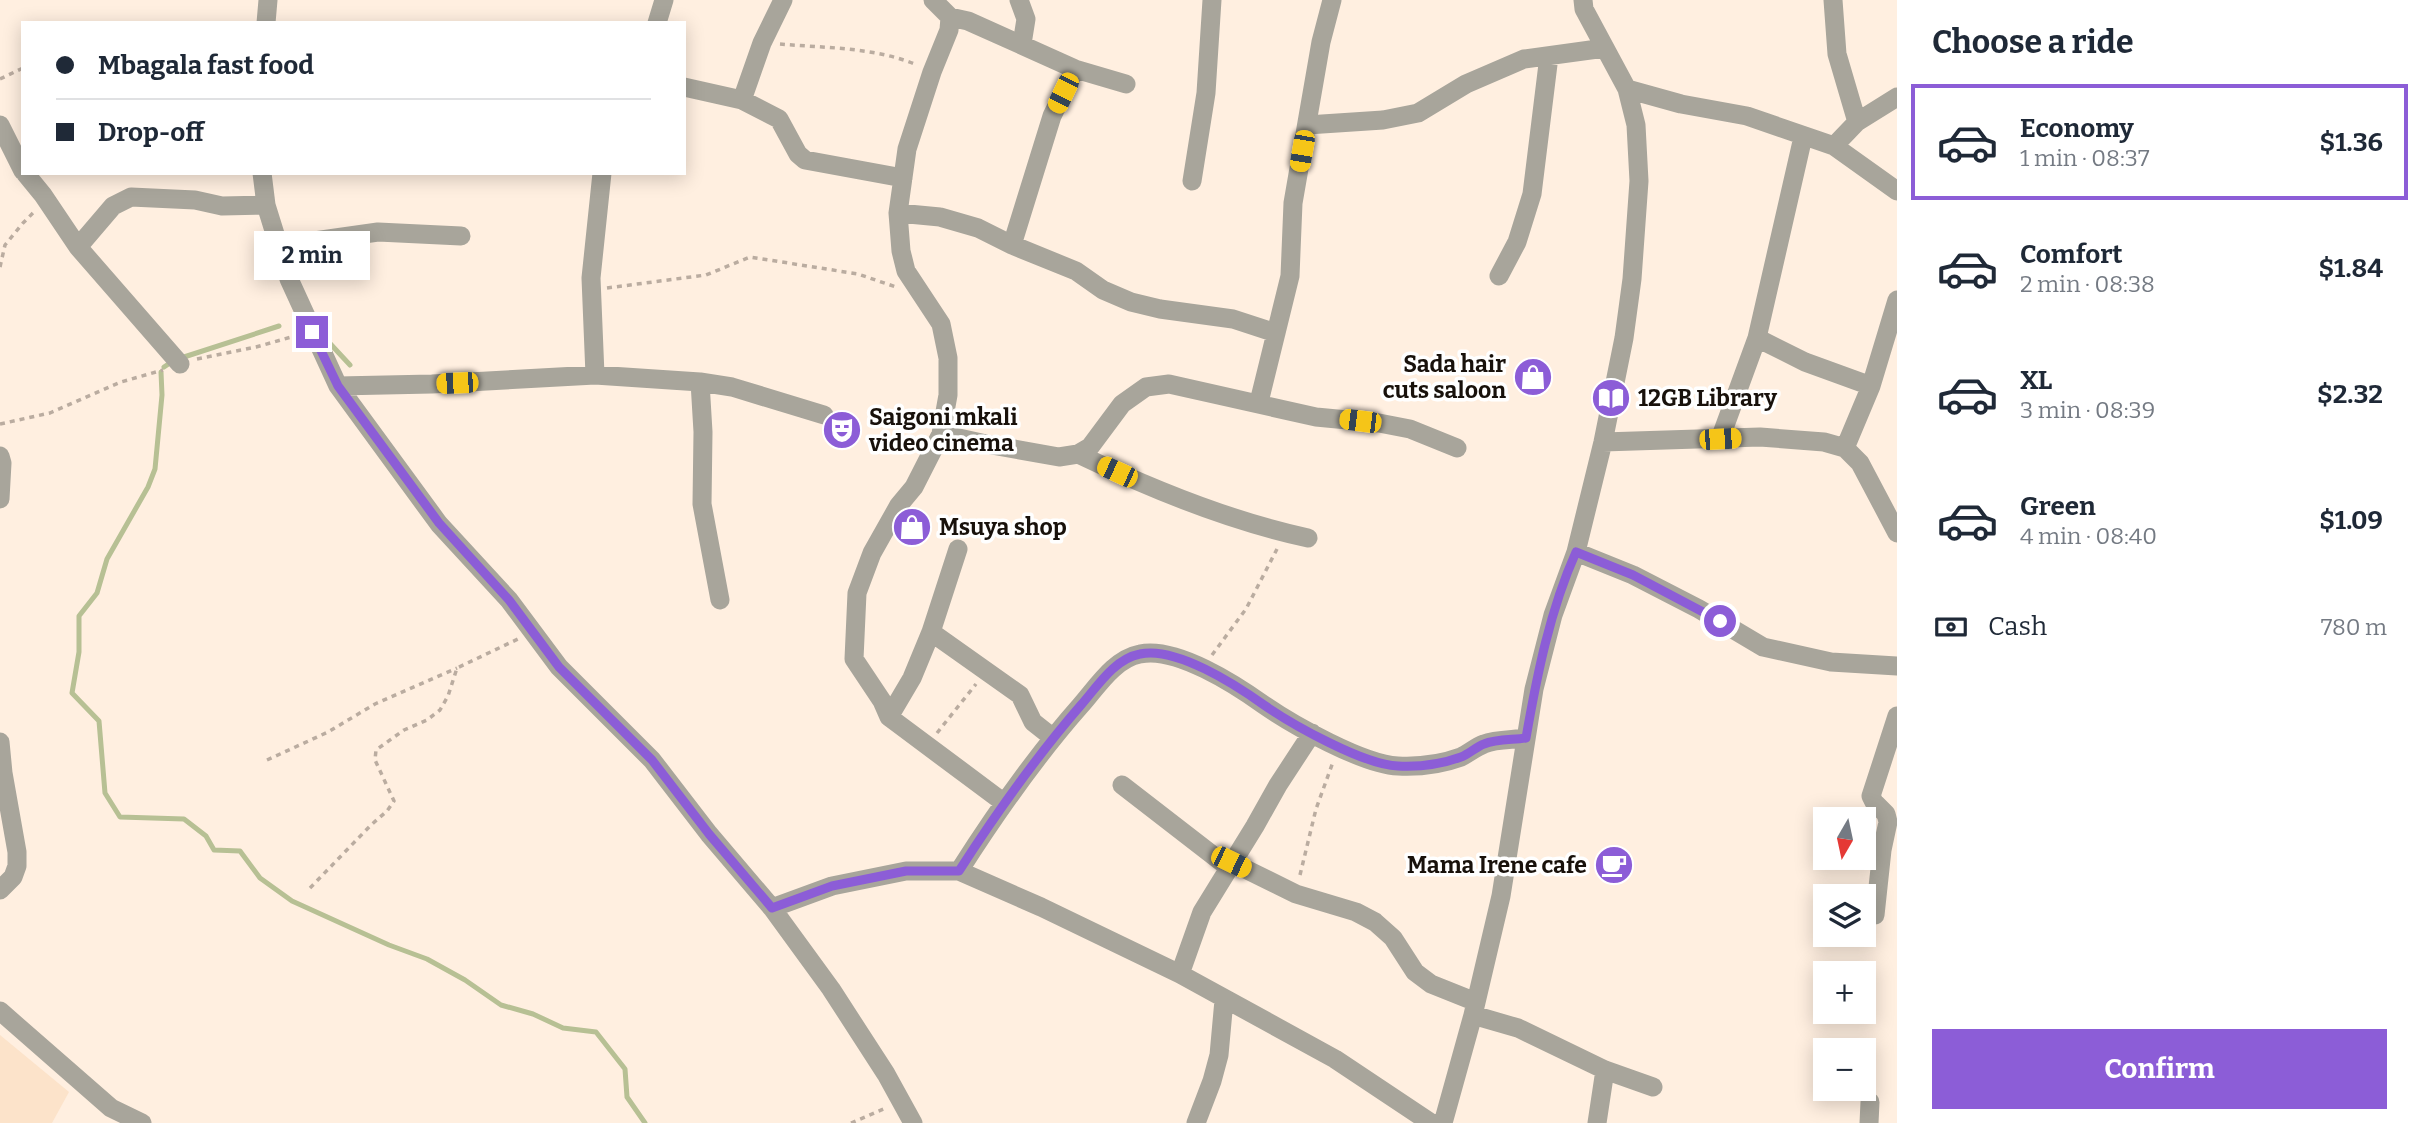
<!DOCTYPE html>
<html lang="en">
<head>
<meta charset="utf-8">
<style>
	body { margin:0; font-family:Bitter,serif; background:#f6f6f7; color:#1f2937; height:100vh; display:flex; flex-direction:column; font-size:26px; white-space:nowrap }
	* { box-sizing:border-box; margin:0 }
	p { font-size:23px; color:#747a83 }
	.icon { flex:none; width:38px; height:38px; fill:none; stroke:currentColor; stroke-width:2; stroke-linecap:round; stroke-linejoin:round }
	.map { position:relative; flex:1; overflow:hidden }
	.sheet { display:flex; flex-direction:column; background:#fff; width:525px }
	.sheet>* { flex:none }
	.guide { position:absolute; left:21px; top:21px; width:665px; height:154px; border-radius:0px; box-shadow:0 4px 18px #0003; display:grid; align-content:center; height:154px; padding:0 35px; background:#fff }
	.needle { width:46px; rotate:189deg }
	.controls { position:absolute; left:1813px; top:807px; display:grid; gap:14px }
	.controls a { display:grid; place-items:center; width:63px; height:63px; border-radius:0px; background:#fff; box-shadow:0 4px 18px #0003; font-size:35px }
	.end { position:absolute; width:32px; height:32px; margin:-16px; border:9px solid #8c5dd7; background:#fff; box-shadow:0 0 0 4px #fff }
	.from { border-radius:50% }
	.bubble { position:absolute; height:49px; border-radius:0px; background:#fff; box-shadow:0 4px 18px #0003; font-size:23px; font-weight:700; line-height:49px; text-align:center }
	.car { position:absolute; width:21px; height:42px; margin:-21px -10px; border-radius:9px; box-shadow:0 0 5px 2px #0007; background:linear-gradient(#f5c518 24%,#345 0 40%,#f5c518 0 76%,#345 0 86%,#f5c518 0) }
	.guide b { display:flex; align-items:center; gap:24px; height:66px; font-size:26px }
	.guide b+b { border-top:2px solid #e0e1e3 }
	.guide i { width:18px; height:18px; background:#1f2937 }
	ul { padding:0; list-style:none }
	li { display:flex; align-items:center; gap:21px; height:116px; margin:0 14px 10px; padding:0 21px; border:4px solid transparent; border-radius:0px }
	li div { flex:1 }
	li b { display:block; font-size:26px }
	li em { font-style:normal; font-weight:700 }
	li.selected { border-color:#8c5dd7 }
	li>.icon { width:63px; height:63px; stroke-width:1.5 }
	h2 { padding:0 35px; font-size:32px; line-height:84px }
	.pay { display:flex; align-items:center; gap:18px; height:77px; padding:0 35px; font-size:26px }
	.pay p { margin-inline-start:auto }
	.primary-button { display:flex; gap:14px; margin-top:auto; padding:14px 35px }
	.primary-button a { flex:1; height:80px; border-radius:0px; background:#8c5dd7; color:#fff; font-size:28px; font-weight:700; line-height:80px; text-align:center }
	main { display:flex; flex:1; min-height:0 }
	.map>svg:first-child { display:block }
</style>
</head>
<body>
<main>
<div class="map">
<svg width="1897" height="1123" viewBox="0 0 1897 1123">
	<rect width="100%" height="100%" fill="#ffefe0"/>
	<path fill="#fce3ca" d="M0,1035L69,1092L52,1123H0Z"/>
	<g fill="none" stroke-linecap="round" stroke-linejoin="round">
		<path stroke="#b7c094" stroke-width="5" d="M324,337L350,365
			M184,357L279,326
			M164,367L173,361
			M161,372L162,395L155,469L148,487L107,559L97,593L79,616V652L72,693L99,721L105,793L120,817L184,819L206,836L214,850L240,851L260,878L292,901L389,945L427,959L465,980L501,1005L533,1014L563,1028L596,1032L625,1069L627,1097L645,1123"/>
		<path stroke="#baaca0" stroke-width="3.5" stroke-dasharray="5 5" stroke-linecap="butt" d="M127,23H128
			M780,44C825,48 875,47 917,65
			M0,79L23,68
			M0,267L5,245L23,223L35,211
			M607,288L706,275L750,257L858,274L896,287
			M197,359L256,347L295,336
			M0,424L50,413L121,382L163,370
			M1212,655L1246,609L1277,549
			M937,733L976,684
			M267,760L328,732L375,704L457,668
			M1300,875L1316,809L1333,762
			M310,888L371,825L387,811L394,801L375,760L376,750L404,730L427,720L440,710L448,696L457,668L518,639
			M851,1123L886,1108"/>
		<path stroke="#a8a59b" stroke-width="19" d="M933,0L950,17L949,30L932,72L907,149L898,213L901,251L906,271L941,324L948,358V395L941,434L914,487L899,505L872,553L857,593L854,659L882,701L889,717L1003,802
			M1019,0L1026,19L1022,44
			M1833,0L1837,54L1857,122
			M950,17L968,21L1075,69L1126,84
			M266,23L268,0
			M657,23L664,0
			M684,87L742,100L779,119L798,154L805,160L903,178
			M1627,89L1681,104L1747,116L1834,146L1897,191
			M742,100L762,43L783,0
			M0,125L23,171
			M1307,125L1383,120L1418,113L1466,84L1524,59L1605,48
			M1834,146L1857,122L1897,97
			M25,173L43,195L78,247L180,364
			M262,173L266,205L289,279L338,386L439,524L509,600L559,667L652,760L709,834L772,908L831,989L886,1074L913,1123
			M1192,181L1206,93L1212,0
			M898,213L940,217L978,228L1012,245L1076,271L1103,290L1131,302L1160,309L1233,319L1276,333
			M1012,245L1052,116L1075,69
			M279,246L378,232L461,236
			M78,247L113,206L131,197L195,200L222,206L266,205
			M1499,276L1517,242L1532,194L1549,56
			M1757,338L1805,362L1871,386
			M595,375L591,278L602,173
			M700,382L732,387L824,415
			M338,386L432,384L595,375L700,382L703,432L702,504L720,600
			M1259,402L1290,276L1293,203L1321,42L1332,0
			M941,434L986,444L1059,457L1078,454L1090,447L1122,404L1146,387L1169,384L1316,417L1379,423L1410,429L1457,448
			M1720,439L1757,338L1803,137
			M1603,442L1760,437L1824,442L1845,448L1860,463L1897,533
			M1845,448L1871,386L1897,300
			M1078,454C1151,489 1229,521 1308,538
			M0,456L2,463L0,499
			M1576,552L1633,575L1699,609L1763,647L1831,662L1897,666
			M931,632L1020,695L1033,722L1052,737
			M889,717L912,678L931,632L958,549
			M0,742L3,773L17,852V866L13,877L0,890
			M1122,785L1228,867
			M1231,862L1296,894L1356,912L1375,922L1393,938L1415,972L1431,984L1476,1002
			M959,871C996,813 1035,757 1081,705C1097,687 1114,659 1140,654C1176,646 1236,685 1264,705C1293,725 1364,765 1398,766C1419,767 1442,764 1461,757C1469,753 1476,747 1484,744C1496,739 1513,740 1526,738
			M772,908L832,886L906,871H959L1041,907L1180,974L1335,1059L1431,1123
			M1875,915L1882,850L1888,822L1886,814L1874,802L1871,796L1897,716
			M1180,974L1202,912L1255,826L1278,785L1312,733
			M0,1011L111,1108L142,1123
			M1473,1015L1518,1028L1605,1070L1653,1087
			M1196,1123L1212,1081L1219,1055L1224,1000
			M1443,1123L1473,1015L1501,896L1534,689L1553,615L1576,552L1603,442L1624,338L1632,279L1639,181L1636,125L1627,89L1584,9L1583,0
			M1597,1123L1605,1070
			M1869,1123L1870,1102"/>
	</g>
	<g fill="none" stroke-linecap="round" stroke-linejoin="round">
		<path stroke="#8c5dd7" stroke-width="9" d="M312,332L338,386L439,523L509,600L559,667L652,760L709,834L772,908L832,886L906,871H959C997,812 1035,758 1081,705C1097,687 1114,659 1140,654C1176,646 1236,685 1264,705C1293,725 1364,765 1398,766C1419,767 1442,764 1461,757C1469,754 1476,747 1484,744C1496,739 1513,740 1526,738C1537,675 1550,610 1576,552L1633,575L1720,621"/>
	</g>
	<defs>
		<g id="shop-disc" transform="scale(2.0125)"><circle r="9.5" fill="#8c5dd7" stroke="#fff"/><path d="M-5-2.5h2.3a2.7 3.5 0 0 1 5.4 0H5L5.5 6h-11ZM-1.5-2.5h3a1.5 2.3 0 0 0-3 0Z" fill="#fff"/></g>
		<g id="library-disc" transform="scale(2.0125)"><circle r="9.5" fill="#8c5dd7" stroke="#fff"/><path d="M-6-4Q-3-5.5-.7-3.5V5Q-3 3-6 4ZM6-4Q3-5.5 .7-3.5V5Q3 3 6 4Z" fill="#fff"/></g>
		<g id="theatre-disc" transform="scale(2.0125)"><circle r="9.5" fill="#8c5dd7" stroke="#fff"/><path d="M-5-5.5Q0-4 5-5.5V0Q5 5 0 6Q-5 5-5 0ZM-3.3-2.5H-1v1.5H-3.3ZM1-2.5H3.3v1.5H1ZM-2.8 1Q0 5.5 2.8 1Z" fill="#fff"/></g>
		<g id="cafe-disc" transform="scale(2.0125)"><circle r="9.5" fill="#8c5dd7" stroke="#fff"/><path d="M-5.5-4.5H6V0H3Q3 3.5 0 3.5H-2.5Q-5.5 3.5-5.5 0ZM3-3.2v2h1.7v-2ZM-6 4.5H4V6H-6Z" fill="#fff"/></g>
	</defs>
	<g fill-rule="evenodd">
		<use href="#shop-disc" x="1533" y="377"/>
		<use href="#library-disc" x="1611" y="398"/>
		<use href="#theatre-disc" x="842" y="430"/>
		<use href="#shop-disc" x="912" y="527"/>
		<use href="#cafe-disc" x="1614" y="865"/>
	</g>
	<g text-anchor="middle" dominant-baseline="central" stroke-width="7" stroke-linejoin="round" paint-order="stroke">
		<g font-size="23" font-weight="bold" fill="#18110b" stroke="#fff" text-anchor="start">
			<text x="1506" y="364" text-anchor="end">Sada hair<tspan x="1506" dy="26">cuts saloon</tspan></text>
			<text x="1638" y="398">12GB Library</text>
			<text x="869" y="417">Saigoni mkali<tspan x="869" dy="26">video cinema</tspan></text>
			<text x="939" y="527">Msuya shop</text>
			<text x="1587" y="865" text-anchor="end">Mama Irene cafe</text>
		</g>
	</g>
</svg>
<div class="controls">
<a><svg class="needle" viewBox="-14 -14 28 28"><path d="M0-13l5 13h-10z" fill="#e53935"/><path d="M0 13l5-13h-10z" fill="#747a83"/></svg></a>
<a><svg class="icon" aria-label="layers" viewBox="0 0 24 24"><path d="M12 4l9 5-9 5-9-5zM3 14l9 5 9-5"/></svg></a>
<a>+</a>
<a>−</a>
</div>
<i class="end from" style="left:1720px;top:621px"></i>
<i class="end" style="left:312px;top:332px"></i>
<div class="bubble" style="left:254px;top:231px;width:116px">2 min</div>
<i class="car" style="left:1063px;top:93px;rotate:206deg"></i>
<i class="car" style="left:1302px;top:151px;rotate:190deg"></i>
<i class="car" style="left:457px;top:383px;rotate:268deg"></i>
<i class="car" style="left:1360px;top:421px;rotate:277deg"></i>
<i class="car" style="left:1720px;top:439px;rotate:87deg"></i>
<i class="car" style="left:1117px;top:472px;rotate:295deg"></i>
<i class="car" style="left:1231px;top:862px;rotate:116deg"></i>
<div class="guide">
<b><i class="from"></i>Mbagala fast food</b>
<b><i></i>Drop-off</b>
</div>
</div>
<section class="sheet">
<h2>Choose a ride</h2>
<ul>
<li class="selected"><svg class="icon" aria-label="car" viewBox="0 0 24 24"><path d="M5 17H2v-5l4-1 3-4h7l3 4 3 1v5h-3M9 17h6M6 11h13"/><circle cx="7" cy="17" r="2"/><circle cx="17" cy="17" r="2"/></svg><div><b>Economy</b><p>1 min · 08:37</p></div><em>$1.36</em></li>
<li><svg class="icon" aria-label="car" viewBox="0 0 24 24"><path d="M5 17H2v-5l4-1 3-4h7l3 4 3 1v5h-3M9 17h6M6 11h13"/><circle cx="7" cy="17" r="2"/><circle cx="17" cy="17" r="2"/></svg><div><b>Comfort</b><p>2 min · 08:38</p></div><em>$1.84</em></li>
<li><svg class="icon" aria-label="car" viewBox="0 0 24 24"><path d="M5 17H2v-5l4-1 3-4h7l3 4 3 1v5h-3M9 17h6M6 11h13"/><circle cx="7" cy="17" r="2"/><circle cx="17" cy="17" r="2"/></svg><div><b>XL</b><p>3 min · 08:39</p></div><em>$2.32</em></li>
<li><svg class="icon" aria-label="car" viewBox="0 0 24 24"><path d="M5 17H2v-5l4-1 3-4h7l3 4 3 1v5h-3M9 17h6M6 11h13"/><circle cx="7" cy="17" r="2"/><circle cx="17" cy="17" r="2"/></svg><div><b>Green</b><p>4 min · 08:40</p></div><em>$1.09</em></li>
</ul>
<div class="pay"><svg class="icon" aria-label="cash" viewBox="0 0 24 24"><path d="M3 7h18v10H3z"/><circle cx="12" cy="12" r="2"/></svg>Cash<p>780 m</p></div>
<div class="primary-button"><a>Confirm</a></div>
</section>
</main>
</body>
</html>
